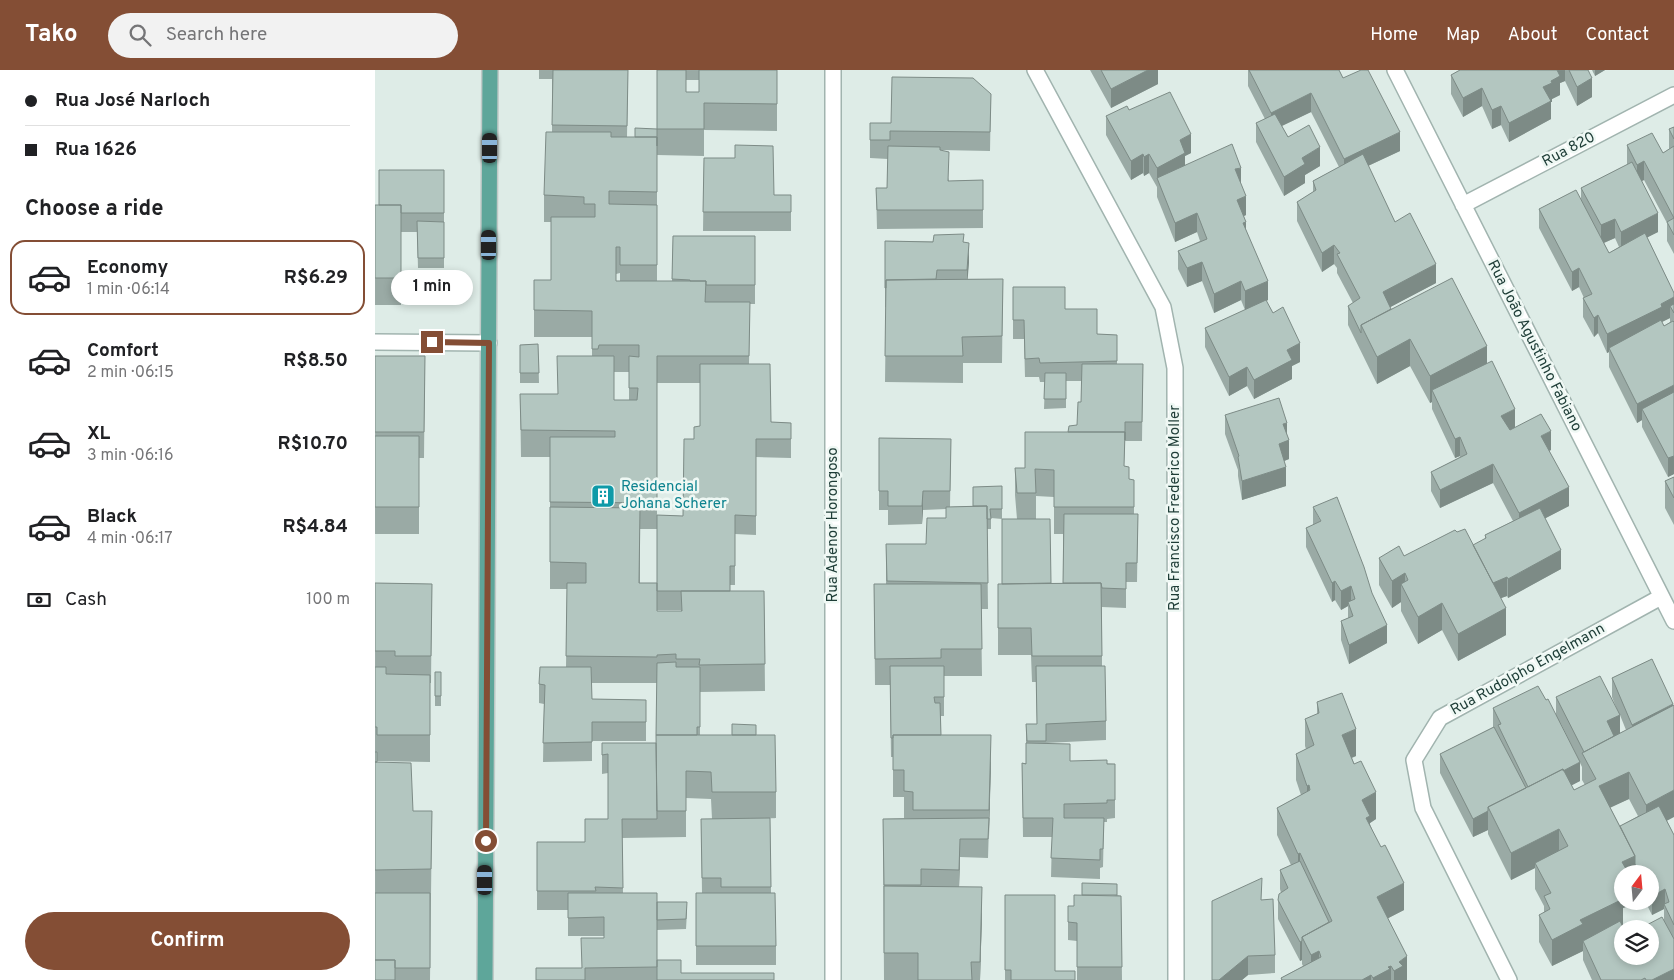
<!DOCTYPE html>
<html lang="en">
<head>
<meta charset="utf-8">
<style>
	body { margin:0; font-family:Overpass,sans-serif; background:#f2f2f2; color:#202124; height:100vh; display:flex; flex-direction:column; font-size:19px; white-space:nowrap }
	* { box-sizing:border-box; margin:0 }
	p { font-size:16px; color:#757577 }
	.icon { flex:none; width:28px; height:28px; fill:none; stroke:currentColor; stroke-width:2; stroke-linecap:round; stroke-linejoin:round }
	.map { position:relative; flex:1; overflow:hidden }
	.details { display:flex; flex-direction:column; background:#fff; width:375px }
	.details>* { flex:none }
	.guide { display:grid; align-content:center; height:110px; padding:0 25px; background:#fff }
	.needle { width:32px; rotate:16deg }
	.tools { position:absolute; left:1239px; top:795px; display:grid; gap:10px }
	.tools a { display:grid; place-items:center; width:45px; height:45px; border-radius:50%; background:#fff; box-shadow:0 2px 8px #0003; font-size:25px }
	.end { position:absolute; width:22px; height:22px; margin:-11px; border:6px solid #844e35; background:#fff; box-shadow:0 0 0 2px #fff }
	.from { border-radius:50% }
	.bubble { position:absolute; height:35px; border-radius:18px; background:#fff; box-shadow:0 2px 8px #0003; font-size:16px; font-weight:700; line-height:35px; text-align:center }
	.car { position:absolute; width:15px; height:30px; margin:-15px -8px; border-radius:6px; box-shadow:0 0 4px 1px #0007; background:linear-gradient(#222 24%,#8ab4d8 0 40%,#222 0 76%,#8ab4d8 0 86%,#222 0) }
	.guide b { display:flex; align-items:center; gap:18px; height:48px; font-size:19px }
	.guide b+b { border-top:1px solid #e0e0e0 }
	.guide i { width:12px; height:12px; background:#202124 }
	ul { padding:0; list-style:none }
	li { display:flex; align-items:center; gap:15px; height:75px; margin:0 10px 8px; padding:0 15px; border:2px solid transparent; border-radius:15px }
	li div { flex:1 }
	li b { display:block; font-size:19px }
	li em { font-style:normal; font-weight:700 }
	li.on { border-color:#844e35 }
	li>.icon { width:45px; height:45px; stroke-width:1.5 }
	h2 { padding:0 25px; font-size:22px; line-height:60px }
	.pay { display:flex; align-items:center; gap:12px; height:55px; padding:0 25px; font-size:19px }
	.pay p { margin-inline-start:auto }
	.cta { display:flex; gap:10px; margin-top:auto; padding:10px 25px }
	.cta a { flex:1; height:58px; border-radius:30px; background:#844e35; color:#fff; font-size:20px; font-weight:700; line-height:58px; text-align:center }
	header { display:flex; align-items:center; gap:30px; box-sizing:border-box; height:70px; padding:0 25px; background:#844e35; color:#fff }
	header strong { font-size:24px }
	nav { display:flex; gap:28px; margin-inline-start:auto; font-size:18px }
	.search { width:350px; height:45px; background:#f2f2f2; display:flex; align-items:center; gap:12px; box-sizing:border-box; padding:0 18px; border-radius:28px; color:#757577; font-size:19px }
	main { display:flex; flex:1; min-height:0 }
	.map>svg:first-child { display:block }
</style>
</head>
<body>
<header>
<strong>Tako</strong>
<div class="search"><svg class="icon" aria-label="search" viewBox="0 0 24 24"><circle cx="10" cy="10" r="6"/><path d="M15 15l6 6"/></svg>Search here</div>
<nav><a>Home</a><a>Map</a><a>About</a><a>Contact</a></nav>
</header>
<main>
<section class="details">
<div class="guide">
<b><i class="from"></i>Rua José Narloch</b>
<b><i></i>Rua 1626</b>
</div>
<h2>Choose a ride</h2>
<ul>
<li class="on"><svg class="icon" aria-label="car" viewBox="0 0 24 24"><path d="M5 17H2v-5l4-1 3-4h7l3 4 3 1v5h-3M9 17h6M6 11h13"/><circle cx="7" cy="17" r="2"/><circle cx="17" cy="17" r="2"/></svg><div><b>Economy</b><p>1 min · 06:14</p></div><em>R$6.29</em></li>
<li><svg class="icon" aria-label="car" viewBox="0 0 24 24"><path d="M5 17H2v-5l4-1 3-4h7l3 4 3 1v5h-3M9 17h6M6 11h13"/><circle cx="7" cy="17" r="2"/><circle cx="17" cy="17" r="2"/></svg><div><b>Comfort</b><p>2 min · 06:15</p></div><em>R$8.50</em></li>
<li><svg class="icon" aria-label="car" viewBox="0 0 24 24"><path d="M5 17H2v-5l4-1 3-4h7l3 4 3 1v5h-3M9 17h6M6 11h13"/><circle cx="7" cy="17" r="2"/><circle cx="17" cy="17" r="2"/></svg><div><b>XL</b><p>3 min · 06:16</p></div><em>R$10.70</em></li>
<li><svg class="icon" aria-label="car" viewBox="0 0 24 24"><path d="M5 17H2v-5l4-1 3-4h7l3 4 3 1v5h-3M9 17h6M6 11h13"/><circle cx="7" cy="17" r="2"/><circle cx="17" cy="17" r="2"/></svg><div><b>Black</b><p>4 min · 06:17</p></div><em>R$4.84</em></li>
</ul>
<div class="pay"><svg class="icon" aria-label="cash" viewBox="0 0 24 24"><path d="M3 7h18v10H3z"/><circle cx="12" cy="12" r="2"/></svg>Cash<p>100 m</p></div>
<div class="cta"><a>Confirm</a></div>
</section>
<div class="map">
<svg width="1299" height="910" viewBox="0 0 1299 910">
	<rect width="100%" height="100%" fill="#deece7"/>
	<g fill="none" stroke-linecap="round" stroke-linejoin="round">
		<g stroke="#a1b4af" stroke-width="18">
			<path id="minor" d="M660,0L788,237L800,298L801,910
				M1020,0L1299,551
				M1088,135L1299,25
				M0,272L114,273
				M458,910V0
				M1134,910L1048,738L1039,690L1065,648L1286,527"/>
		</g>
		<g stroke="#c0c9c7" stroke-width="18">
			<path id="major" d="M110,910L115,0"/>
		</g>
		<use href="#minor" stroke="#fff" stroke-width="15"/>
		<use href="#major" stroke="#5ea69a" stroke-width="15"/>
	</g>
	<path fill="#9aaaa5" fill-rule="evenodd" d="M164,0H253L252,67H260L282,59V0H402V61L329,60V86L282,85V211H297L298,166H380V234H375L374,294L396,352L416,353V388L381,387V465L360,464V515H355V521H389L390,621L325,622V665H381L401,722V748L337,749L336,729L311,728V767L247,768L248,823L282,832L312,842L311,859L282,860V894L306,903L399,910H161L207,898L229,868V866H193V840H162V772H210L233,749V703L227,704V673H281L282,613H216L217,629L271,630V671H217V691L168,692L169,634L164,633V614L191,597L192,519H175V387H146L145,324H183L217,286V267H159V210H176V152H169V125L177,62V9H164ZM311,10H324V22H311ZM245,203V211H241V204ZM239,302H254V330H239ZM282,313H325V356L319,369L308,446L282,445ZM265,459H282V513H265ZM282,540H306V541H282Z
		M715,0H783V14L736,38Z
		M873,0H964L968,8L1025,81L993,96L1020,152L1061,213L1015,237L1016,239L1112,293L1140,358L1176,380L1174,381L1194,436L1170,448L1186,499L1133,528L1132,526L1126,528L1131,565L1083,591L1067,560L1043,574L1026,541V532L1017,538L1004,515V488L1029,486L1082,462L1098,476L1110,469V465L1138,451L1118,413L1065,438L1056,421V402L1085,387V386L1080,388L1057,339V332L1055,333L1035,296L1002,314L973,255V236L978,233L962,203V198L959,194L947,202L922,151V132L938,122V111L964,97L936,42L907,56L913,67L945,96L930,105V113L909,126L881,72V53L890,49L873,16Z
		M1085,0H1213L1217,27L1202,36L1190,11L1185,13V25L1177,29V32H1176V49L1134,72L1126,55L1117,59L1107,36L1088,47L1076,24V5Z
		M1217,0H1230L1220,6Z
		M616,24L615,81L565,80L574,111L608,110V158L502,159L501,118H512L513,89L495,88V53H516Z
		M754,40L816,83L810,86V95L866,116L871,145L869,146L871,160L893,230L891,231L925,292L917,296V309L879,329L872,316L854,326L830,277V258L870,240L866,230L839,243L827,211L812,217L803,199V181L825,171L822,162L800,172L782,127V117L774,103L769,106L768,103L756,110L731,65V46Z
		M1299,57V184L1292,171V153L1269,110L1267,111L1283,162L1272,167L1299,223V404L1293,407L1267,357V350L1262,353L1234,297V282L1232,283L1223,263L1219,267L1208,247V228H1209L1204,217L1197,221L1164,158V139L1206,130V118L1252,95V75L1288,83L1294,79V59ZM1240,168L1244,177L1234,183L1229,173ZM1295,248V252L1289,256L1287,252Z
		M329,88L399,125H416V161H328Z
		M69,100V198H43L42,162H26V235H0V135H4Z
		M510,171L589,172L594,192L592,209H628L627,293H588V313L510,312L511,237H510Z
		M638,217L690,239L722,264L742,265V294H768L767,371H750L749,396L754,409L759,410V444H763L762,512H751V538L727,537V596L731,651V670L671,673V674L695,691L740,694V748L732,749V752H729L728,797L725,798V809L676,807L677,767H648L647,693H651V654H662L661,612H657L656,585H623V514H627L642,449L640,425V398H650L702,355L706,332L707,311H691V338L669,339L670,312H665L664,307H650L649,269H638ZM661,426L679,427V464H688V513H676L661,449Z
		M163,274L164,313H145V275Z
		M0,286H50L49,388H44V464H0Z
		M850,345L912,366L914,389L909,391L911,416L867,430L863,406V400L850,364Z
		M504,368L576,369L575,437L598,436L627,416V449L616,448V459H612L613,539H606L607,606H569V646H566V665L616,692L613,788L585,787L584,817L607,844L605,910H509L508,749L538,748H529V727H518V687H516L515,615H500L499,514H511V474H551L571,448V439L548,440L547,454L513,455V440H504Z
		M1299,407V455L1290,438V411Z
		M938,437L1012,573L974,594L966,570V551L973,548V536L966,540L960,530L957,532L931,477V458L938,455Z
		M0,513L57,514L56,613H55V692L2,691V692L38,741H57L55,910H0Z
		M1277,589L1292,751L1299,765V910H1217L1208,890V876V881L1177,896L1164,872V845L1169,843V836L1160,819V798L1136,810L1113,764V760L1098,767L1065,703V684L1118,657V638L1171,630L1181,646V627L1243,642L1237,627V608ZM1245,645L1251,660L1245,663ZM1185,652L1207,697V710L1210,715L1199,720L1196,715L1205,711ZM1254,729L1263,746L1245,756L1235,737ZM1248,804H1275V831H1270L1277,845L1289,839V849L1248,886V838L1256,835V831Z
		M60,602H66V636H60Z
		M942,632L981,686L977,688L1001,749L995,753V754L1029,840L1013,848L1032,910H906V908L928,896L927,894V890L925,891L903,849V830L906,823L905,819V800L916,795L902,765V738L926,725L921,710V684L931,679L930,676V649L942,644Z
		M395,748L396,823L401,876V895H321V823H327L326,749Z
		M630,825L680,901L700,910H630Z
		M742,825L746,826L747,910H702V871L693,870V836H699Z
		M887,830L900,885V903L873,905L867,910H837Z"/>
	<path fill="#7d8b86" d="M773,0H783V14L736,38V19Z
		M1181,0H1190V11L1185,13V25L1177,29V32H1176V49L1134,72V53L1168,17L1176,11Z
		M1220,0H1230L1220,6Z
		M1217,8V27L1202,36V17Z
		M1107,18V36L1088,47V28Z
		M936,23V42L896,61V43Z
		M1126,36V55L1117,59V40Z
		M1025,62V81L969,107V89Z
		M816,64V83L810,86V102L782,108V117V98L805,70Z
		M945,77V96L930,105V113L909,126V107L927,88Z
		M768,84V103L756,110V91Z
		M774,84V103L769,106V87Z
		M1269,91V110L1262,113V95Z
		M866,98V116L860,99Z
		M871,126V145L862,149V130Z
		M822,143V162L800,172V153Z
		M1283,143V162L1246,181V162Z
		M1240,149V168L1226,174V155Z
		M871,152V171L868,153Z
		M594,173V192L592,218V200Z
		M959,175V194L947,202V183Z
		M827,192V211L812,217V198Z
		M1061,194V213L1008,241V222Z
		M1204,198V217L1197,221V202Z
		M866,211V230L839,243V224Z
		M893,211V230L870,240V221Z
		M1299,227V243L1295,236V248L1234,278V282L1232,283V264Z
		M1223,245V263L1219,267V248Z
		M1035,269V296L1002,314V287Z
		M925,273V292L917,296V309L879,329V310L912,280Z
		M1112,276V303L1057,320V332L1055,333V306Z
		M872,297V316L854,326V307Z
		M1299,315V334L1267,339V350L1262,353V334Z
		M1140,339V358L1126,365V346Z
		M912,353V371L914,370V389L904,393V374L908,354Z
		M1176,361V380L1166,384V366Z
		M1085,367V386L1080,388V369Z
		M1299,386V404L1293,407V388Z
		M1118,394V413L1065,438V420Z
		M911,397V416L867,430V411Z
		M1194,417V436L1144,462V443Z
		M548,421V440L547,454V436Z
		M1186,480V499L1133,528V509Z
		M1030,503V521L1026,514V532L1017,538V511Z
		M1132,507V526L1118,531V513Z
		M960,511V530L957,532V513Z
		M976,516V535L973,532V536L966,540V521Z
		M1067,533V560L1043,574V547Z
		M1131,538V565L1083,591V564Z
		M1012,555V573L974,594V575Z
		M1298,634V653L1257,674V655Z
		M1245,645V664L1232,669V651Z
		M981,659V686L967,691V665Z
		M616,665V692L614,767V740Z
		M1205,692V711L1154,738V719Z
		M1254,702V729L1224,743V716Z
		M934,715V742L932,743V716Z
		M1299,720V747L1271,762V735Z
		M1001,722V749L995,753V773L987,730Z
		M1113,741V760L1098,767V749Z
		M1184,759V785L1160,793V798L1136,810V783Z
		M585,769V787L584,818V800Z
		M925,783V810L923,811V784Z
		M1260,786V804H1248V831H1256V835L1248,838V856L1208,871V881L1177,896V870L1205,850L1241,815L1247,792Z
		M1029,813V840L1002,854V827Z
		M607,817V844L605,910V892Z
		M1290,819V837L1289,834V839L1277,845V826Z
		M927,871V890L925,891V872Z
		M944,881V908L936,910V885Z
		M873,886V905L867,910H844Z
		M1032,886V910H1019V901L1024,892Z
		M1016,896V910H998V908L1013,897Z
		M1299,899V910H1277Z
		M996,905V910H987Z"/>
	<path fill="#b3c6c0" stroke="#7d8b86" d="M178,0H253L252,56L177,55Z
		M282,0H311V22H324V0H402V34L329,33V59H282Z
		M726,0H773L736,19Z
		M874,0H964L968,8L986,0H993L1025,62L969,89L936,23L896,43Z
		M1085,0H1182L1185,6L1176,11L1177,13L1168,17L1176,31L1134,53L1126,36L1117,40L1107,18L1088,28L1076,5Z
		M1194,0H1213L1217,8L1202,17Z
		M517,7L598,8L616,24L615,62L515,61V70H495V53H516Z
		M795,22L816,64L805,70L810,83L782,98L774,84L769,87L768,84L756,91L731,46L752,36L754,40Z
		M900,44L913,67L934,55L945,77L927,88L930,94L909,107L881,53Z
		M1299,57V69L1294,59Z
		M260,58L282,59V76V67H260Z
		M171,62H236V67H282V122L234,121V134L282,135V195H245V177H241V211H331L330,232H375L374,286H282V433L175,432V367H240V361L146,360L145,324H183L182,286H239V330H262L263,318H254V286L264,287V275H224L223,279H217V241L159,240V210H176V147H220V134H209V127L169,125Z
		M1277,63L1288,83L1299,76V148L1269,91L1262,95L1252,75Z
		M857,74L866,98L860,99L871,126L862,130L871,152L868,153L893,211L870,221L866,211L839,224L827,192L812,198L803,181L832,169L822,143L800,153L782,108Z
		M360,75L398,76L399,125H416V142H328L329,88H360Z
		M513,76L565,77V80L574,82L573,111L608,110V140H502L501,118H512Z
		M988,84L1020,152L1035,143L1061,194L1008,222L1016,239L986,255V263L973,236L985,228L962,184L965,183L959,175L947,183L922,132L941,120L938,111Z
		M1257,92L1283,143L1246,162L1240,149L1226,155L1206,118Z
		M4,100H69V143H26V135H4Z
		M1201,120L1234,183L1270,163L1299,223V227L1286,234L1287,237L1232,264L1223,245L1219,248L1208,228L1217,224L1204,198L1197,202L1164,139Z
		M0,135H26V208H0Z
		M1299,148V165L1292,152Z
		M42,151L69,152V188H43Z
		M589,164L588,172L594,173L592,200H562L561,209L511,210V218H510V171L558,172L559,165Z
		M298,166H380V215H331V211H315V210L297,209Z
		M1077,208L1112,276L1055,306L1035,269L1002,287L986,255Z
		M628,209L627,266L587,267L588,286H510L511,210Z
		M638,217H690V239H722V264L742,265V291L665,293L664,288L650,289L649,250H638Z
		M891,230L898,243L908,237L925,273L912,280L917,290L879,310L872,297L854,307L830,258Z
		M1299,234V243L1295,236Z
		M1286,250L1289,256L1298,251L1299,252V315L1262,334L1234,278Z
		M163,274L164,303H145V275Z
		M0,286H50L49,362H0Z
		M1117,291L1140,339L1126,346L1135,360L1166,344L1176,361L1166,366L1194,417L1144,443L1118,394L1065,420L1056,402L1092,384L1085,367L1080,369L1057,320Z
		M325,294H395L396,352L416,353V369H381V446L360,445V496H355V521H282V445L308,446L309,369H319V357L325,356Z
		M707,294H768L767,352H750V370V362H693L694,356L702,355L703,332H706Z
		M670,303H691V329H669Z
		M1299,322V386L1293,388L1267,339Z
		M904,328L912,353L908,354L914,370L904,374L911,397L867,411L863,387L864,386L850,345Z
		M650,362H750L749,396L754,397V409L759,410V437H679V400L660,399L661,423H642L640,398H650Z
		M0,366H44V437H0Z
		M504,368L576,369L575,421H548L547,436H513V421H504Z
		M1299,407V428L1290,411Z
		M627,416V439H615L616,449H612V436H598V417Z
		M962,427L989,497L997,523L1012,555L974,575L966,551L978,546L973,532L980,529L976,516L966,521L960,511L957,513L931,458L946,451L938,437Z
		M612,436L613,513L512,511L511,474H551L552,448H571V437Z
		M175,437L265,438L264,513H282V541H307L306,521H389L390,594L324,595L325,589H301V584L282,585V587L191,586L192,513H211V493L175,492Z
		M1165,438L1186,480L1133,509L1132,507L1118,513L1098,475L1111,468L1110,465Z
		M689,444H763L762,493H751V519L727,518L726,513H688Z
		M627,449H675L676,513L627,514Z
		M1090,459L1131,538L1083,564L1067,533L1043,547L1026,514L1033,510L1030,503L1017,511L1004,488L1024,476L1029,486L1080,460L1082,462Z
		M0,513L57,514L56,586H20V581H0Z
		M726,513L727,586H657L656,558H623V514Z
		M499,514H606L607,579H566V588L500,589Z
		M1277,589L1298,634L1257,655L1237,608Z
		M301,592V597H325V657H322V665H281L282,593Z
		M515,596H569V627H559L560,633H565L566,665H518V668H516Z
		M661,596H730L731,651L671,654V671H652L651,654H662Z
		M0,597H11V604L55,605V665H2V657H0Z
		M165,597H216L217,629L271,630V652H217V672L168,673L170,615L164,614Z
		M60,602H66V626H60Z
		M1225,606L1245,645L1232,651L1239,666L1209,682L1181,627Z
		M1163,616L1171,630L1173,629L1205,692L1188,701V699L1153,717L1123,655L1126,654L1118,638Z
		M967,623L981,659L967,665L979,694L986,691L1001,722L987,730L995,746L991,748L1006,777L1010,775L1029,813L1002,827L1032,886L1024,892L1028,896L1019,901L1016,896L1013,897L1015,899L998,908L996,905L987,910H907L906,908L946,887L944,881L936,885L927,867L957,851L925,783L923,784L902,738L935,720L934,715L932,716L921,684L939,675L930,649L944,643L942,632Z
		M1299,635V720L1271,735L1254,702L1224,716L1260,786L1247,792L1254,804H1248V812L1241,815L1248,829L1205,850L1208,854L1177,870L1164,845L1175,839L1169,826L1176,823L1160,793L1193,776L1184,759L1136,783L1113,737L1188,699L1199,720L1221,709L1207,683Z
		M357,654L381,655V665H357Z
		M1119,657L1151,718L1113,737V741L1098,749L1065,684Z
		M281,665H400L401,722H337L336,702L311,701V741H282Z
		M518,665H616L614,740H538V722L529,721V700H518Z
		M227,673H281L282,749H247L248,818L220,817L221,821H162V772H210V749H233V684L227,685Z
		M651,673L695,674V691L732,690V694H740V730H732V733L689,734V748H729L728,779H725V790L676,788L678,748H648L647,693L651,694Z
		M0,682H2V692H0Z
		M0,692L36,693L38,741H57L56,799L0,800Z
		M1284,736L1299,765V855L1289,834L1294,832L1290,819L1277,826L1275,823V804H1265L1260,794V786L1245,756Z
		M395,748L396,817H346V808H327L326,749Z
		M614,748L613,769H585L584,800L546,799V815H509L508,749Z
		M925,791L954,852L927,867V871L925,872L903,830L904,824L913,818L905,800Z
		M887,808L886,830L898,829L900,885L873,886L844,910H837V831Z
		M707,813L742,814V825H707Z
		M509,816L607,817L605,892H596L597,910H543V883H509Z
		M0,823H55V898H20V890H0Z
		M193,823H282V897L210,898V910H161V898H207L206,868H229V847L193,848Z
		M321,823H400L401,876H321Z
		M630,825H680V901H700V910H636V900H630Z
		M699,825L746,826L747,897H702V853L693,852V836H699Z
		M282,832H312L311,849L282,850Z
		M1287,847L1299,869V899L1277,910H1271L1270,908L1266,910H1226L1208,871L1245,851L1249,859H1248V886H1275V859H1264Z
		M0,890H20V910H0Z
		M282,890H306V903H399V910H282Z"/>
	<g fill="none" stroke-linecap="round" stroke-linejoin="round">
		<path stroke="#844e35" stroke-width="6" d="M57,272L114,273L111,771"/>
	</g>
	<defs>
		<g id="building-square" transform="scale(1.25)"><rect x="-9" y="-9" width="18" height="18" rx="4" fill="#0f9aa8" stroke="#eff8f4"/><path d="M-4-6H4V6H1V3H-1V6H-4ZM-2.5-4.3h1.7v1.8h-1.7ZM.8-4.3h1.7v1.8H.8ZM-2.5-1h1.7V.8h-1.7ZM.8-1h1.7V.8H.8Z" fill="#fff"/></g>
	</defs>
	<g fill-rule="evenodd">
		<use href="#building-square" x="228" y="426"/>
	</g>
	<g text-anchor="middle" dominant-baseline="central" stroke-width="5" stroke-linejoin="round" paint-order="stroke">
		<g font-size="15" fill="#1e3d37" stroke="#eff8f4">
			<text transform="translate(1194 80) rotate(-28)">Rua 820</text>
			<text transform="translate(1159 276) rotate(63)">Rua João Agustinho Fabiano</text>
			<text transform="translate(800 438) rotate(-90)">Rua Francisco Frederico Moller</text>
			<text transform="translate(458 455) rotate(-90)">Rua Adenor Horongoso</text>
			<text transform="translate(1153 600) rotate(-29)">Rua Rudolpho Engelmann</text>
		</g>
		<g font-size="15" fill="#0d838f" stroke="#eff8f4" text-anchor="start">
			<text x="246" y="417">Residencial<tspan x="246" dy="17">Johana Scherer</tspan></text>
		</g>
	</g>
</svg>
<div class="tools">
<a><svg class="needle" viewBox="-14 -14 28 28"><path d="M0-13l5 13h-10z" fill="#e53935"/><path d="M0 13l5-13h-10z" fill="#757577"/></svg></a>
<a><svg class="icon" aria-label="layers" viewBox="0 0 24 24"><path d="M12 4l9 5-9 5-9-5zM3 14l9 5 9-5"/></svg></a>
</div>
<i class="end from" style="left:111px;top:771px"></i>
<i class="end" style="left:57px;top:272px"></i>
<div class="bubble" style="left:16px;top:200px;width:82px">1 min</div>
<i class="car" style="left:115px;top:78px;rotate:0deg"></i>
<i class="car" style="left:114px;top:175px;rotate:0deg"></i>
<i class="car" style="left:110px;top:810px;rotate:0deg"></i>
</div>
</main>
</body>
</html>
